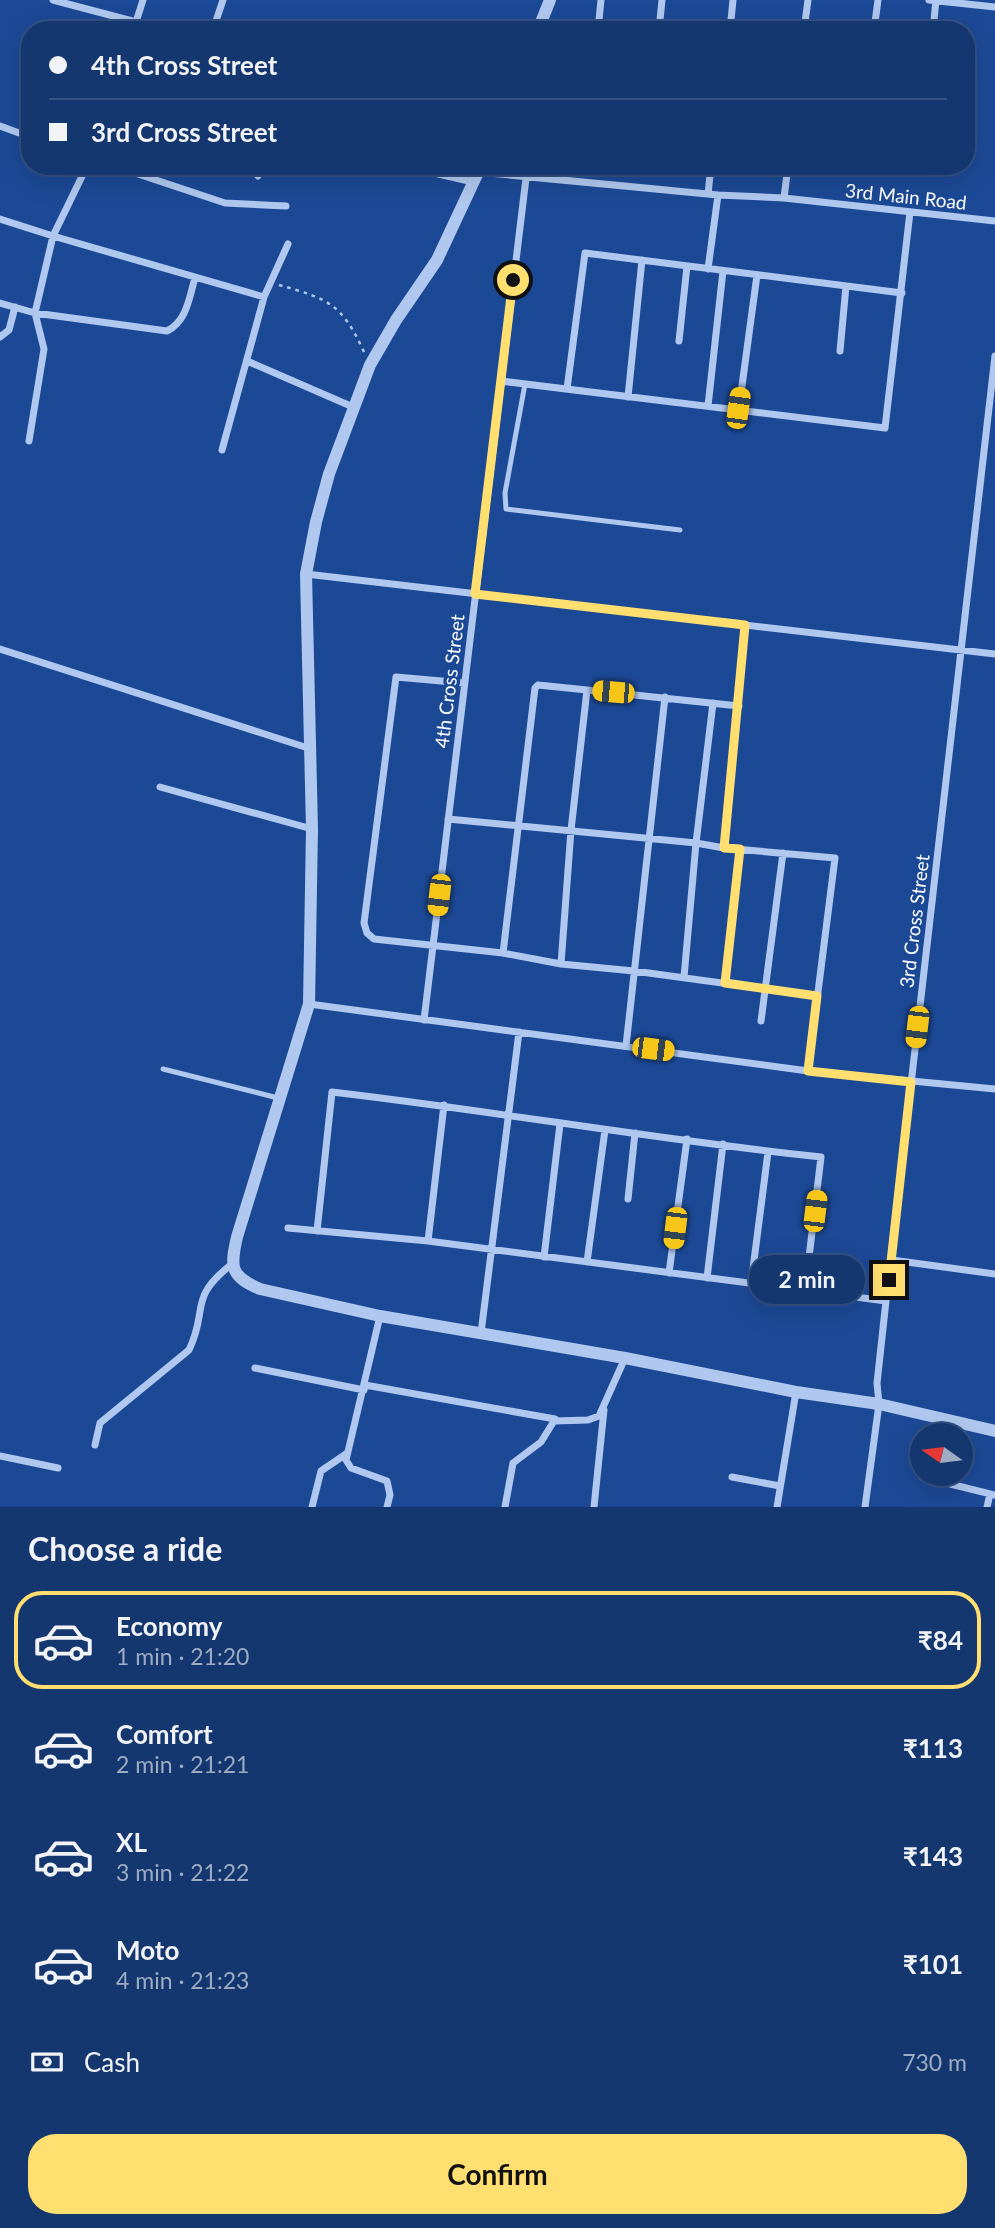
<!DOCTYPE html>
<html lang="en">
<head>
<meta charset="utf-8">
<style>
	body { margin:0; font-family:Lato,sans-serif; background:#1e3f75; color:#f1f3f6; height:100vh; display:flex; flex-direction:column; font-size:26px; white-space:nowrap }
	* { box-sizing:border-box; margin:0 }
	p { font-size:23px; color:#9dacc3 }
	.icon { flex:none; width:38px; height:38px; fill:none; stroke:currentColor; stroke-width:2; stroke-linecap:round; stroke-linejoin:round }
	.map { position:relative; height:1507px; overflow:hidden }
	.side { display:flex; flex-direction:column; background:#153770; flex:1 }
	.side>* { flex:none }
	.banner { position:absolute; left:21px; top:21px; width:954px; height:154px; border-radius:28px; box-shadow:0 7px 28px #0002,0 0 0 2px #345183; display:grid; align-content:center; height:154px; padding:0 28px; background:#153770 }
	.needle { width:46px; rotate:284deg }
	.fabs { position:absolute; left:910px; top:1423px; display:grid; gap:14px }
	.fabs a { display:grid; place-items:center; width:63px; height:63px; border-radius:50%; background:#153770; box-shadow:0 7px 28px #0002,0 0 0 2px #345183; font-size:35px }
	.end { position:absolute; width:32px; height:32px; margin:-16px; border:9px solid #ffdf6f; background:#111; box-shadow:0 0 0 4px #111 }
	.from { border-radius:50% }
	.bubble { position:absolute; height:49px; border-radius:24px; background:#153770; box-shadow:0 7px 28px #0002,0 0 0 2px #345183; font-size:23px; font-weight:700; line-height:49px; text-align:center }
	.car { position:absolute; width:21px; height:42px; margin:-21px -10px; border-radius:9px; box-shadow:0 0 5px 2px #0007; background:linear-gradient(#f5c518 24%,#345 0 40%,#f5c518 0 76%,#345 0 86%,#f5c518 0) }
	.banner b { display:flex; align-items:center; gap:24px; height:66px; font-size:26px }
	.banner b+b { border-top:2px solid #345183 }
	.banner i { width:18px; height:18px; background:#f1f3f6 }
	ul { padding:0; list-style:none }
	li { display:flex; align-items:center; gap:21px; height:98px; margin:0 14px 10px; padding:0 14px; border:4px solid transparent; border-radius:28px }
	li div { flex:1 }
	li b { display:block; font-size:26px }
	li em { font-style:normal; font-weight:700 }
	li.on { border-color:#ffdf6f }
	li>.icon { width:63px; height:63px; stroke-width:1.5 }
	h2 { padding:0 28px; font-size:32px; line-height:84px }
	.pay { display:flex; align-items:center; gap:18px; height:77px; padding:0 28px; font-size:26px }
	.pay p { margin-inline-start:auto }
	.action { display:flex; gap:14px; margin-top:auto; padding:14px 28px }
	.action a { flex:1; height:80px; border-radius:28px; background:#ffdf6f; color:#111; font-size:28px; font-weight:700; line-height:80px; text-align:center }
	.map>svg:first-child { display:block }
</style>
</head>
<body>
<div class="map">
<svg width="995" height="1507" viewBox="0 0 995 1507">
	<rect width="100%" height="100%" fill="#1c4996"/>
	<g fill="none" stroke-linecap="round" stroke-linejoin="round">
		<path stroke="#b0c8ef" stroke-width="2.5" stroke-dasharray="3.5 5" stroke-linecap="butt" d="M279,285C329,299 342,304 364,352"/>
		<path stroke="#b0c8ef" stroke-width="5" d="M525,384L505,493L506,509L680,530
			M163,1069L278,1098"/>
		<path stroke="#b0c8ef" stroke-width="7" d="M53,0L136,22L143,0
			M929,0L995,7
			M133,30L136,22L166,30
			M213,30L223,0
			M598,30L601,0
			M659,30L662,0
			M730,30L733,0
			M804,30L808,0
			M874,30L878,0
			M933,30L936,0
			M0,126L30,137
			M87,166L53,236L264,297
			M114,166L225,203L286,206
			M404,166L473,182
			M478,172L718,195L784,198L995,221
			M258,176L263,166
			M708,194L711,166
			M784,198L788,166
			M0,219L53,236L35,313L44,349L29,441
			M708,269L718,195
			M0,303L35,313L167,331C187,321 189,298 195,278
			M0,337L9,330L15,307
			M679,341L687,266
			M840,351L846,286
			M247,361L353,407
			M501,381L885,428L910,212
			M567,389L585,253L902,293
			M628,397L642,260
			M708,406L723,271
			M739,408L757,275
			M222,450L264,297L288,244
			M306,574L995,654
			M0,649L308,748
			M464,683L396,677L364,923L367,933L374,939L503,953
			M587,690L538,685L535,688L503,953L561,964L571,830L587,690L739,706
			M160,787L312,829
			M448,819L696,843L713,703
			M724,848L835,858L808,1071
			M561,964L634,971L817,996
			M684,977L696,843L724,848L745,626
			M725,983L740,849
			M309,1004L808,1071L995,1089
			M424,1020L526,178
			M761,1021L783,853
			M626,1046L665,697
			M628,1199L635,1133
			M288,1228L428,1241L886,1301
			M317,1231L332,1092C495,1111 658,1140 821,1157L805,1291
			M428,1241L444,1105
			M544,1257L560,1124
			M892,1260L995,1274
			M587,1262L605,1130
			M669,1273L687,1139
			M707,1278L723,1144
			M751,1284L768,1152
			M380,1316L346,1460L351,1468L387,1481L390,1495L387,1507
			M481,1333L519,1032
			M255,1368L364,1390
			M365,1385L555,1419
			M95,1445L100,1423L189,1350C209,1309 187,1299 232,1264
			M0,1456L58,1468
			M732,1477L780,1486
			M922,1477L995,1495
			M312,1507L321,1471L346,1454
			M505,1507L513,1463L541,1442L554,1421L588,1420L599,1416L625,1358
			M594,1507L604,1410
			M777,1507L796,1392
			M865,1507L879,1404L877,1383L886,1301L995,356
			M987,1507L990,1494"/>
		<path stroke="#b0c8ef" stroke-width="12" d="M538,30L550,0
			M481,166L437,260L396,320L370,365L329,474L316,522L306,574L312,829L309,1004L237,1237C230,1267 230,1276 260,1289L380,1316L625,1358L796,1392L879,1404L995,1431"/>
	</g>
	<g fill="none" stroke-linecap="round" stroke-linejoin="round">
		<path stroke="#ffdf6f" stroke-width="9" d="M513,280L475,594L745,625L724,848L740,849L725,983L817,996L808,1071L911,1082L889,1280"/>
	</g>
	<g text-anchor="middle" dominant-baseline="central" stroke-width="7" stroke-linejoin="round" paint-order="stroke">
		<g font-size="19" fill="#fff" stroke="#1c4996">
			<text transform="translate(906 196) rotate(6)">3rd Main Road</text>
			<text transform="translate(449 681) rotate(-83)">4th Cross Street</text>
			<text transform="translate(914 921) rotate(-83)">3rd Cross Street</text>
		</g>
	</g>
</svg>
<div class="fabs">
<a><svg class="needle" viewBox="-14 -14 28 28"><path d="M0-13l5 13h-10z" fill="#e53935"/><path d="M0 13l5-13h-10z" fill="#9dacc3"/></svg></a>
</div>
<i class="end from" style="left:513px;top:280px"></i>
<i class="end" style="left:889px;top:1280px"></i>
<div class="bubble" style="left:749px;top:1255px;width:116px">2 min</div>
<i class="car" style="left:738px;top:408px;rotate:8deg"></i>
<i class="car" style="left:613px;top:692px;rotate:275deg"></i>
<i class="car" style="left:439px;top:895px;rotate:187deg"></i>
<i class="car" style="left:917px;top:1027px;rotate:187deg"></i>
<i class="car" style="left:653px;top:1049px;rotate:97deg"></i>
<i class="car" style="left:815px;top:1211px;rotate:7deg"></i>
<i class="car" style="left:675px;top:1228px;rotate:187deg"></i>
<div class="banner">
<b><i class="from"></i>4th Cross Street</b>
<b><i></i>3rd Cross Street</b>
</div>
</div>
<section class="side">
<h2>Choose a ride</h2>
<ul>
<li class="on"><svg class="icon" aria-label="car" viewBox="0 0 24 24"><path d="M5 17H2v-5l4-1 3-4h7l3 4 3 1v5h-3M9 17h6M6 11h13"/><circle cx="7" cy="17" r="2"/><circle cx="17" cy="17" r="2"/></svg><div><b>Economy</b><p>1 min · 21:20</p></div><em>₹84</em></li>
<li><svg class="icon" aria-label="car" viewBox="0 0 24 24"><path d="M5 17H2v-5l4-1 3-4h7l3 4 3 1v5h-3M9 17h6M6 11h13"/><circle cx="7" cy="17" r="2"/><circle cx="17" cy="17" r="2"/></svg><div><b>Comfort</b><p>2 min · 21:21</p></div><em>₹113</em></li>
<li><svg class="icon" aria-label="car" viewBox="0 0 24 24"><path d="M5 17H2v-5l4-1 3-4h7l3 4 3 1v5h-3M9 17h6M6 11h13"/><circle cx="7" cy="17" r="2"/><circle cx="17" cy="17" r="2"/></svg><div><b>XL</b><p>3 min · 21:22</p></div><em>₹143</em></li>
<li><svg class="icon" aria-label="car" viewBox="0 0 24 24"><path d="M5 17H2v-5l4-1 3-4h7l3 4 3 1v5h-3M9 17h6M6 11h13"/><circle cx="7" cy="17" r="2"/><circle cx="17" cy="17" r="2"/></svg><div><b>Moto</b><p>4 min · 21:23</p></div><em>₹101</em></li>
</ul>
<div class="pay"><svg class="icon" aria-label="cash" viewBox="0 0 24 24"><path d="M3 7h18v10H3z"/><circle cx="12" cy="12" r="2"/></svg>Cash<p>730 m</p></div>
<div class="action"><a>Confirm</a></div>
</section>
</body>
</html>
